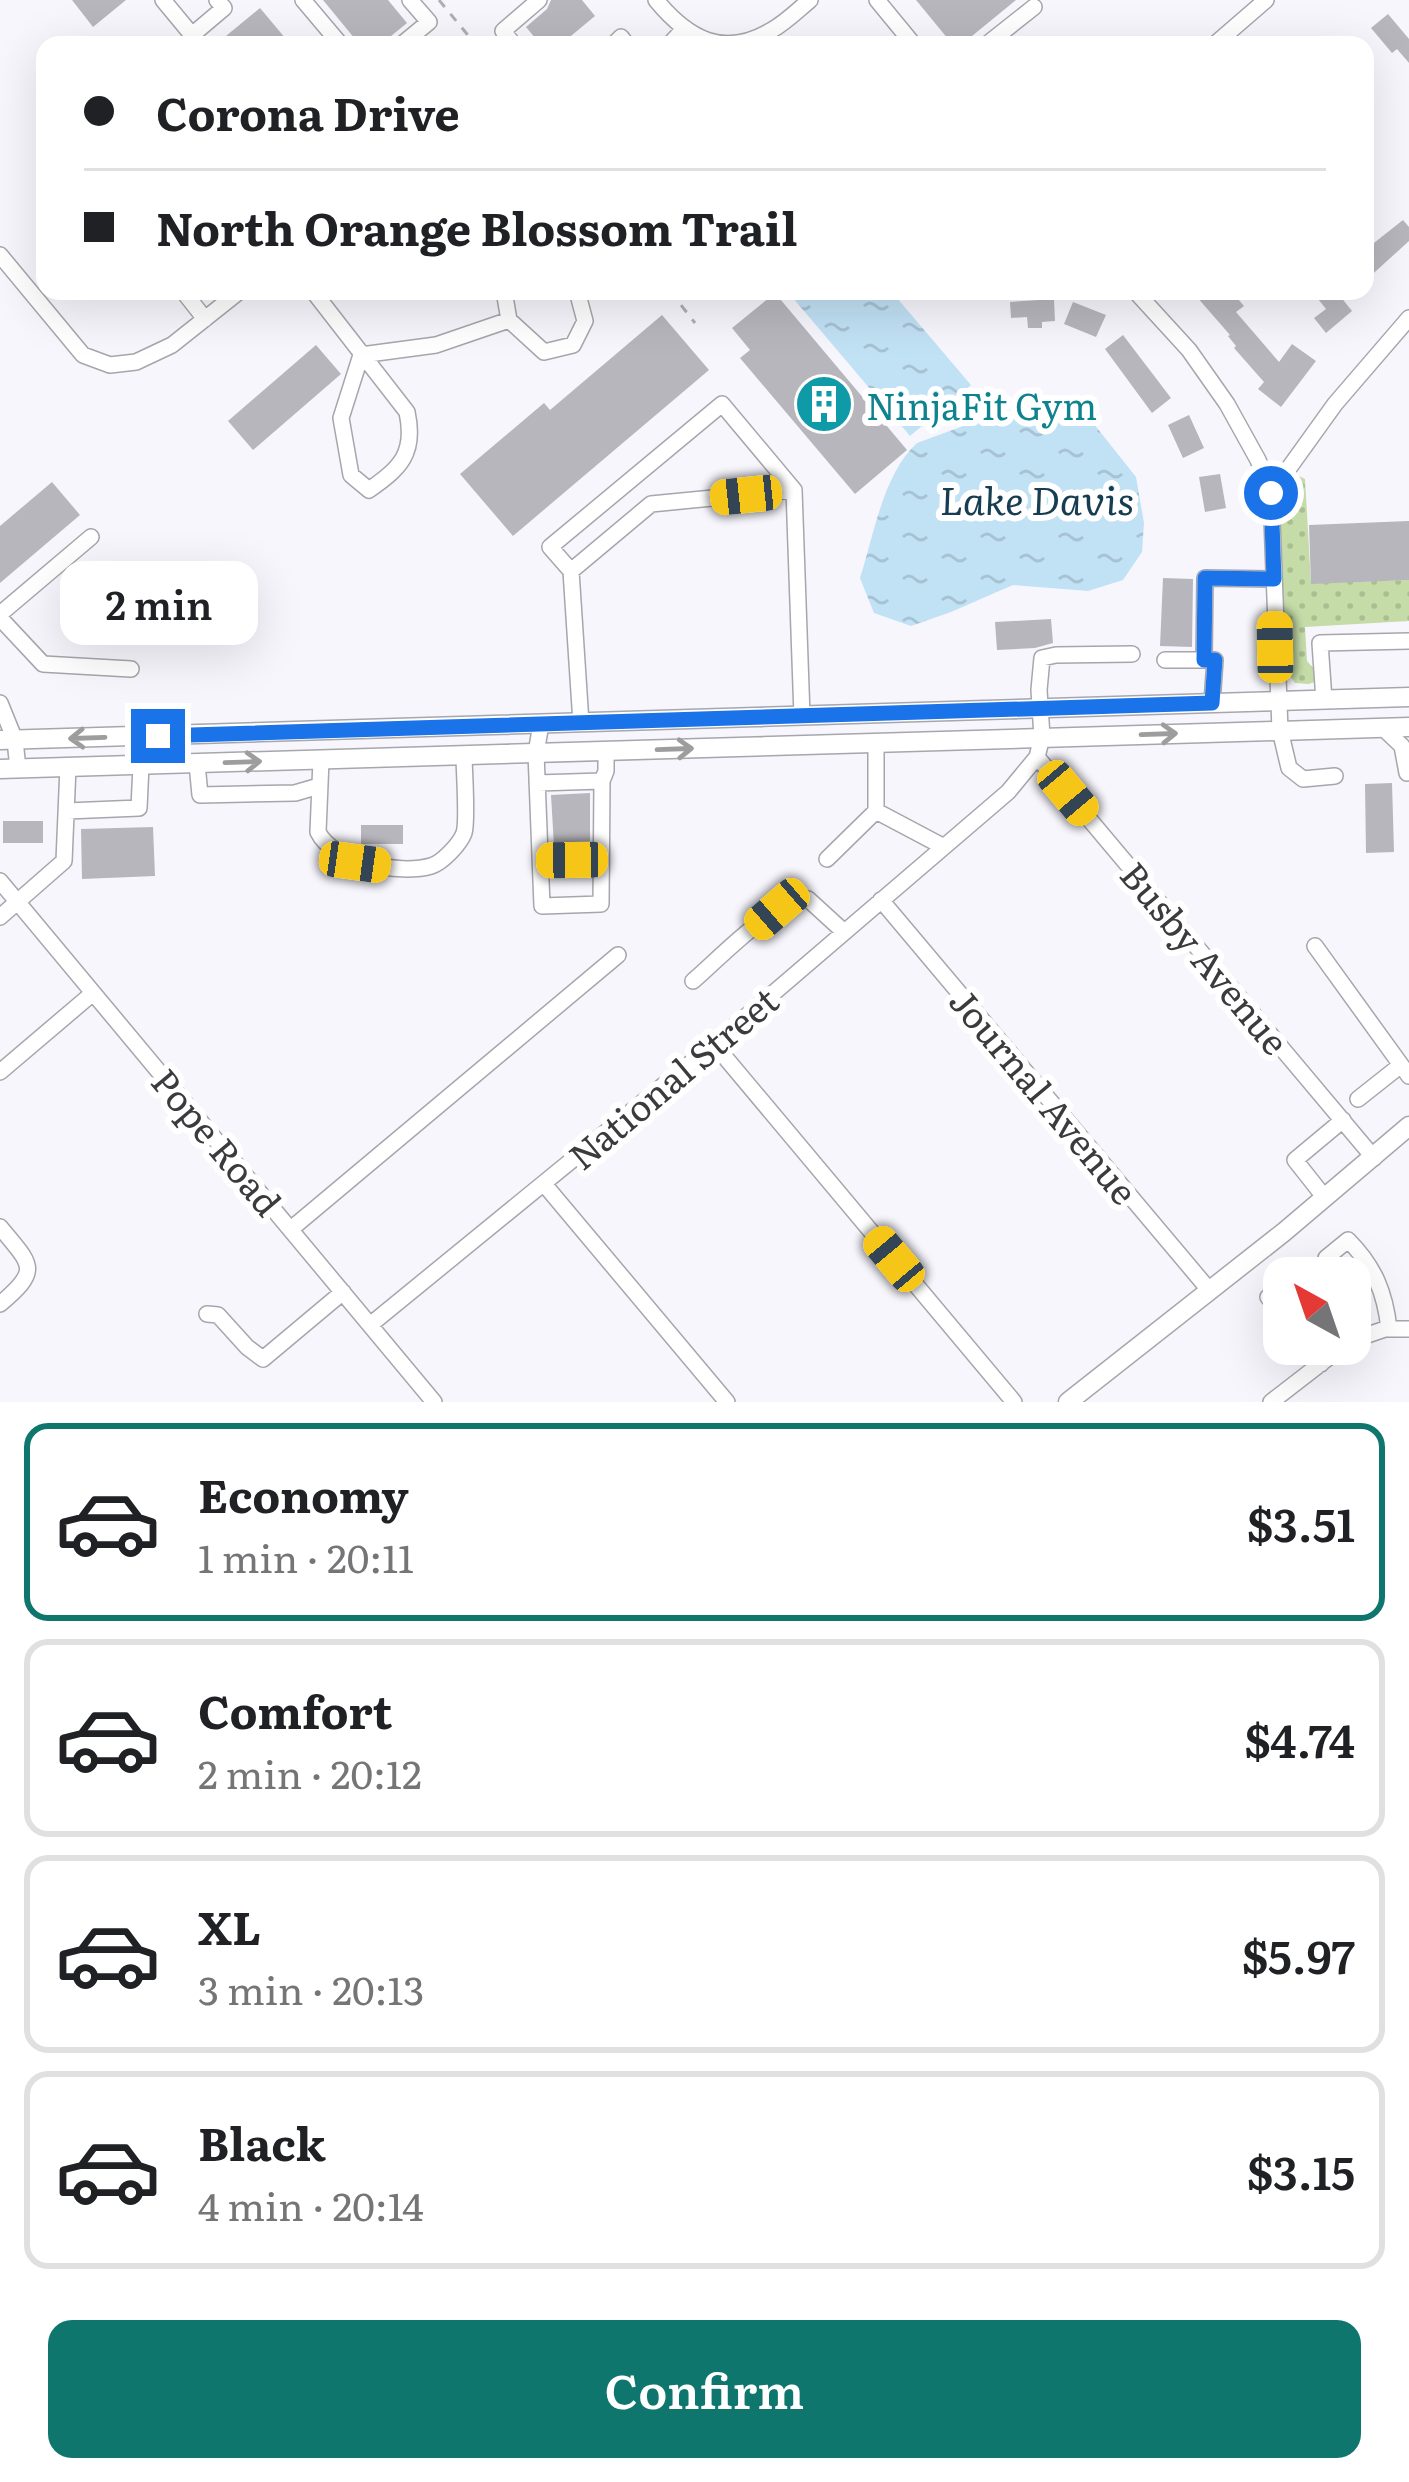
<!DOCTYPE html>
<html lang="en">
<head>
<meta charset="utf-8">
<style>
	body { margin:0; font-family:Literata,serif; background:#f2f2f2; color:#202124; height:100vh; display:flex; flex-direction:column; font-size:45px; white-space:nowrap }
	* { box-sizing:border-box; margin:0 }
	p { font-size:39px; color:#757577 }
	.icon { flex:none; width:66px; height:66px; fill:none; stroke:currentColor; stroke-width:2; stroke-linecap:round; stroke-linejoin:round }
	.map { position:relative; height:1402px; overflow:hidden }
	.panel { display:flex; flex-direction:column; background:#fff; flex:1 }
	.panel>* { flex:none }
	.banner { position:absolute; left:36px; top:36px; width:1338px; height:264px; border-radius:24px; box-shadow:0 12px 48px #0002; display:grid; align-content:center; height:264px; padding:0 48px; background:#fff }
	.needle { width:78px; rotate:320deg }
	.fabs { position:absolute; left:1263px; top:1257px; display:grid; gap:24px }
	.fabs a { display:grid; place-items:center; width:108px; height:108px; border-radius:24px; background:#fff; box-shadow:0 12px 48px #0002; font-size:60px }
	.end { position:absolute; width:54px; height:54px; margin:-27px; border:15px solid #1a73e8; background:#fff; box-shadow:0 0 0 6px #fff }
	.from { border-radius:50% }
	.bubble { position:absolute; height:84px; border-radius:24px; background:#fff; box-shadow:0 12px 48px #0002; font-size:39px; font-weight:600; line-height:84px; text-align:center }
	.car { position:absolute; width:36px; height:72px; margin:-36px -18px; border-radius:15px; box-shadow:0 0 9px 3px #0007; background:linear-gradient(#f5c518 24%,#345 0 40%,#f5c518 0 76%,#345 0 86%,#f5c518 0) }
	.banner b { display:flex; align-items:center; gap:42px; height:114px; font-size:45px }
	.banner b+b { border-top:3px solid #e0e0e0 }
	.banner i { width:30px; height:30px; background:#202124 }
	ul { padding:21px 0 0; list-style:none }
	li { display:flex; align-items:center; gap:36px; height:198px; margin:0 24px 18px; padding:0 24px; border:6px solid #e0e0e0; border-radius:24px }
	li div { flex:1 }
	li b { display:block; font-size:45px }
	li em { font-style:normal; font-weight:600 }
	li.active { border-color:#0f766e }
	li>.icon { width:108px; height:108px; stroke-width:1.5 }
	.action { display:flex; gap:24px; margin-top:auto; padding:24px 48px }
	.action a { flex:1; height:138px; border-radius:24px; background:#0f766e; color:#fff; font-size:48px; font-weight:600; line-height:138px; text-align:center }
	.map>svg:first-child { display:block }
</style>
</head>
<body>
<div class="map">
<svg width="1409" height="1402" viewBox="0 0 1409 1402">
	<defs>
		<pattern id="green-dots" width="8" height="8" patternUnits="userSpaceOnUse" patternTransform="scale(3)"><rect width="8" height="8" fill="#c5dca8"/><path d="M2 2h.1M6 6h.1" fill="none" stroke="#aabe92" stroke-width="1.8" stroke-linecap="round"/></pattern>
		<pattern id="water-ripples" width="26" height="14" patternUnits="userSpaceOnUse" patternTransform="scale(3)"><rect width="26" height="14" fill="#c1e1f5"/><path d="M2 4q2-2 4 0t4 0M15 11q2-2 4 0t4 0" fill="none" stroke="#a7c2d3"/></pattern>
	</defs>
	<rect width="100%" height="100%" fill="#f7f6fd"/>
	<path fill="url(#green-dots)" d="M1299,476L1305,479L1311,583L1409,580V621L1305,627L1307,661L1314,669L1317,681L1309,684L1295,683L1285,669L1278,512L1284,485Z"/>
	<path fill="url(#water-ripples)" d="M787,291H891L971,385L910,436Z
		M1043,407L1090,419L1136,477L1144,523L1142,552L1123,580L1088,591L1013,585L951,612L911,626L874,613L860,578C874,535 883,474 917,443L985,418Z"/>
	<path fill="#b6b6bc" d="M72,0H126L93,27Z
		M323,0H388L407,23L380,45H360Z
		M551,0H582L595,16L560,45H541L526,27L547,9Z
		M916,0H1016L961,45H953Z
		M260,8L291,45H215Z
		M1388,14L1409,39V63L1397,49L1392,53L1371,28Z
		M1403,220L1409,227V241L1365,281V250Z
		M1202,291H1231L1244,306L1236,312L1279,362L1292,344L1316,361L1281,407L1258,389L1264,382L1234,348L1236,346L1228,336L1230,335L1196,296Z
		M1328,291H1336L1352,311L1326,333L1314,318L1326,309L1318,299Z
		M775,293L907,450L855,494L740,358L750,350L732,328Z
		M1054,299L1055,321L1042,322V328H1028L1027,317L1011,318L1010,302Z
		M1073,302L1106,315L1096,337L1064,324Z
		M662,315L709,370L513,536L460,474L544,403L550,410Z
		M1123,335L1171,398L1152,413L1105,349Z
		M316,345L341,374L253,450L228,421Z
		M1189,415L1204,448L1183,458L1168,425Z
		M1220,474L1226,508L1205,512L1199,477Z
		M52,482L80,515L0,583V526Z
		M1409,521V580L1311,584L1309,525Z
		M1163,578L1193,579L1192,647L1160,646Z
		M1051,619L1053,643L1035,648L997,650L995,622Z
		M1392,783L1394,852L1366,853L1365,784Z
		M590,793V844L554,846L551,795Z
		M3,821H43V843H3Z
		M361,825H403V844H361Z
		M153,827L155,876L82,879L81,829Z"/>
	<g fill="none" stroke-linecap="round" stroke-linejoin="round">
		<g stroke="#a6a6ac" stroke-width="18">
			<path id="minor" d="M163,0L192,35L224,8L217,0
				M303,0L341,45
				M656,0C688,39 724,59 772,30C786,22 798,10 810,0
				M877,0L914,45
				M401,45L429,22L410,0
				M514,45L503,31L539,0
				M613,45L621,37L627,45
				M669,45L685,28
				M986,45L1034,7
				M1214,45L1266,0
				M0,255L83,355L110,365L136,362L172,345L240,291
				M183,291L205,319
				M313,291L407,412C416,454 400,468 369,490L351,475L341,418L361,355
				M504,291L509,320L544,352L573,345L585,321L577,291
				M1135,291L1189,350L1227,404L1258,460L1271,493L1280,730L1289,768L1303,779L1335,776
				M361,355L436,345L509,320
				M1271,493L1335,404L1409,318
				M571,571L651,504L794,490
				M0,614L91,537
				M0,618L43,664L131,669
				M1165,660H1215L1212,703
				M1204,660L1205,578L1274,579
				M1324,700L1320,643L1409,641
				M0,703L15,740L18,769
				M581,723L571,571L550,547L722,404L794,490L802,716
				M541,724L536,753L542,906L601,904L602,781L606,771V751
				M1382,727L1402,746L1407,773
				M876,743V811L944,847
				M1037,757L1374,1158
				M321,760L318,832C333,863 400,875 431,866C442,863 460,844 464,833C468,821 464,771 464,755
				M197,764L200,795L295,793L319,786
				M537,783L602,781
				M67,811L139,808L141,765
				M827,859L876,811
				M542,861L601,859
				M0,881L434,1402
				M881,900L1210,1291
				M0,917L64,861L68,767
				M1315,946L1401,1065
				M693,981C721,957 774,900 808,899L843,931
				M714,1044L1014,1402
				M0,1072L93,993
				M1358,1099L1401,1065L1409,1076
				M544,1184L727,1402
				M1325,1198L1295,1160L1343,1120
				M0,1227C31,1265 42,1269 0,1304
				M291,1229L618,955
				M1326,1258L1348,1240C1374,1266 1385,1292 1389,1329
				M1268,1297L1284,1317
				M207,1314L218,1315L247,1347L263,1359L343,1292
				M370,1325L714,1044L1008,792L1037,757L1042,737L1039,690L1042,658L1056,655L1132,654
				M1350,1341L1385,1329H1409
				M1305,1344L1321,1364
				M1271,1402L1346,1344"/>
		</g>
		<g stroke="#a6a6ac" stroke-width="21">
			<path id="major" d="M0,740L1409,697
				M0,769L1409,727
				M1068,1402L1284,1232L1409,1126"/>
		</g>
		<path stroke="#afaeb4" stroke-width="3" stroke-dasharray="9 9" stroke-linecap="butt" d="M439,0L476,45
			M670,291L695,323"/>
		<use href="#minor" stroke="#fff" stroke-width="15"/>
		<use href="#major" stroke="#fff" stroke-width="18"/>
	</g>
	<defs><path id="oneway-shaft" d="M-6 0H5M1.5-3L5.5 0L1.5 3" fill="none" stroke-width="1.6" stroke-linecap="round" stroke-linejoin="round" transform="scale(3)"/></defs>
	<g stroke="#9d9d9e">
		<use href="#oneway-shaft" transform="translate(1159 734) rotate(-2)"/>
		<use href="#oneway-shaft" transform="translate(87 738) rotate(178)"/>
		<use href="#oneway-shaft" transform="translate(675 749) rotate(-2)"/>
		<use href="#oneway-shaft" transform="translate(243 762) rotate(-2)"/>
	</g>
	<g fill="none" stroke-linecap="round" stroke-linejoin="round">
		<path stroke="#1a73e8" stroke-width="15" d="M158,736L1212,703L1215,660H1204L1205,578L1274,579L1271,493"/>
	</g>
	<defs>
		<g id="building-disc" transform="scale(3)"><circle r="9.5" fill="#0f9aa8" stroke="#fff"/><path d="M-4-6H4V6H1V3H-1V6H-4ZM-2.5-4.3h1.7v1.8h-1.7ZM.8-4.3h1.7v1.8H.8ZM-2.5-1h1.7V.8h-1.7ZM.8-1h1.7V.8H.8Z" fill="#fff"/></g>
	</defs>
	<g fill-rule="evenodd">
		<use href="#building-disc" x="824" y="404"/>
	</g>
	<g text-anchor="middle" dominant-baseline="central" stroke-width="12" stroke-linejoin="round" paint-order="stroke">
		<g font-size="36" fill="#0d838f" stroke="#fff" text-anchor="start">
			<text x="866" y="404">NinjaFit Gym</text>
		</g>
		<g font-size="36" fill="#3b3b3e" stroke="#fff">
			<text transform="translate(1206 957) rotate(50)">Busby Avenue</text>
			<text transform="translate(672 1077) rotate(-40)">National Street</text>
			<text transform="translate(1045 1095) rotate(50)">Journal Avenue</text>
			<text transform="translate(218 1141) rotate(50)">Pope Road</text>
		</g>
		<g font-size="39" font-style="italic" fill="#173d52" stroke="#fff">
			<text x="1037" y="498">Lake Davis</text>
		</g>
	</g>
</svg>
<div class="fabs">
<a><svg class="needle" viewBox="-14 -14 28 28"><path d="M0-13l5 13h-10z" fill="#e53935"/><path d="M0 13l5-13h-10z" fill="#757577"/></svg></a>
</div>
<i class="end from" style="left:1271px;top:493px"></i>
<i class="end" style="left:158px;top:736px"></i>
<div class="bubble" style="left:60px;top:561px;width:198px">2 min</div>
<i class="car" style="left:746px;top:495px;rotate:264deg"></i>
<i class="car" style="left:1275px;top:647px;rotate:359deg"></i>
<i class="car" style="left:1068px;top:793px;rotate:140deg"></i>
<i class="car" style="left:572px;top:860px;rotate:269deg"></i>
<i class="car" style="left:355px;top:862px;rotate:98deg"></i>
<i class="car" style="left:777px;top:909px;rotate:229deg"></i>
<i class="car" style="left:894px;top:1259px;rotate:320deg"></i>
<div class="banner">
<b><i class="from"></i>Corona Drive</b>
<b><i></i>North Orange Blossom Trail</b>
</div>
</div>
<section class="panel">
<ul>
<li class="active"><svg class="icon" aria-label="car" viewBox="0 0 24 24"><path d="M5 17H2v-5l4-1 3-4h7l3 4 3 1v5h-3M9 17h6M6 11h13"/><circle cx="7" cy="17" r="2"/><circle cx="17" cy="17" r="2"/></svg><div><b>Economy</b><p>1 min · 20:11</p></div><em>$3.51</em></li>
<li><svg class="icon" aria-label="car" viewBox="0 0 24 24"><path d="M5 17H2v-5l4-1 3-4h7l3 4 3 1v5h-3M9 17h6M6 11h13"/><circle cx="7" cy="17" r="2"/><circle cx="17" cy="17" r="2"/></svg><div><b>Comfort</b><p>2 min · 20:12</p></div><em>$4.74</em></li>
<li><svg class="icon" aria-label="car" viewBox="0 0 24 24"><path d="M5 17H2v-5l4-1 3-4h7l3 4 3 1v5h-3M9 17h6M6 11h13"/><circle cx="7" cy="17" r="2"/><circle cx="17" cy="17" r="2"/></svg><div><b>XL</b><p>3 min · 20:13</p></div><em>$5.97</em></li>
<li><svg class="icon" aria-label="car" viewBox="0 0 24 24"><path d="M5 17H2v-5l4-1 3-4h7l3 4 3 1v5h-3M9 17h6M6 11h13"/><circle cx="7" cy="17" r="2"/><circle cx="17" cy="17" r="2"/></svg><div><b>Black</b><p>4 min · 20:14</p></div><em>$3.15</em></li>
</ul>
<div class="action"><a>Confirm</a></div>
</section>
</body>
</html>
